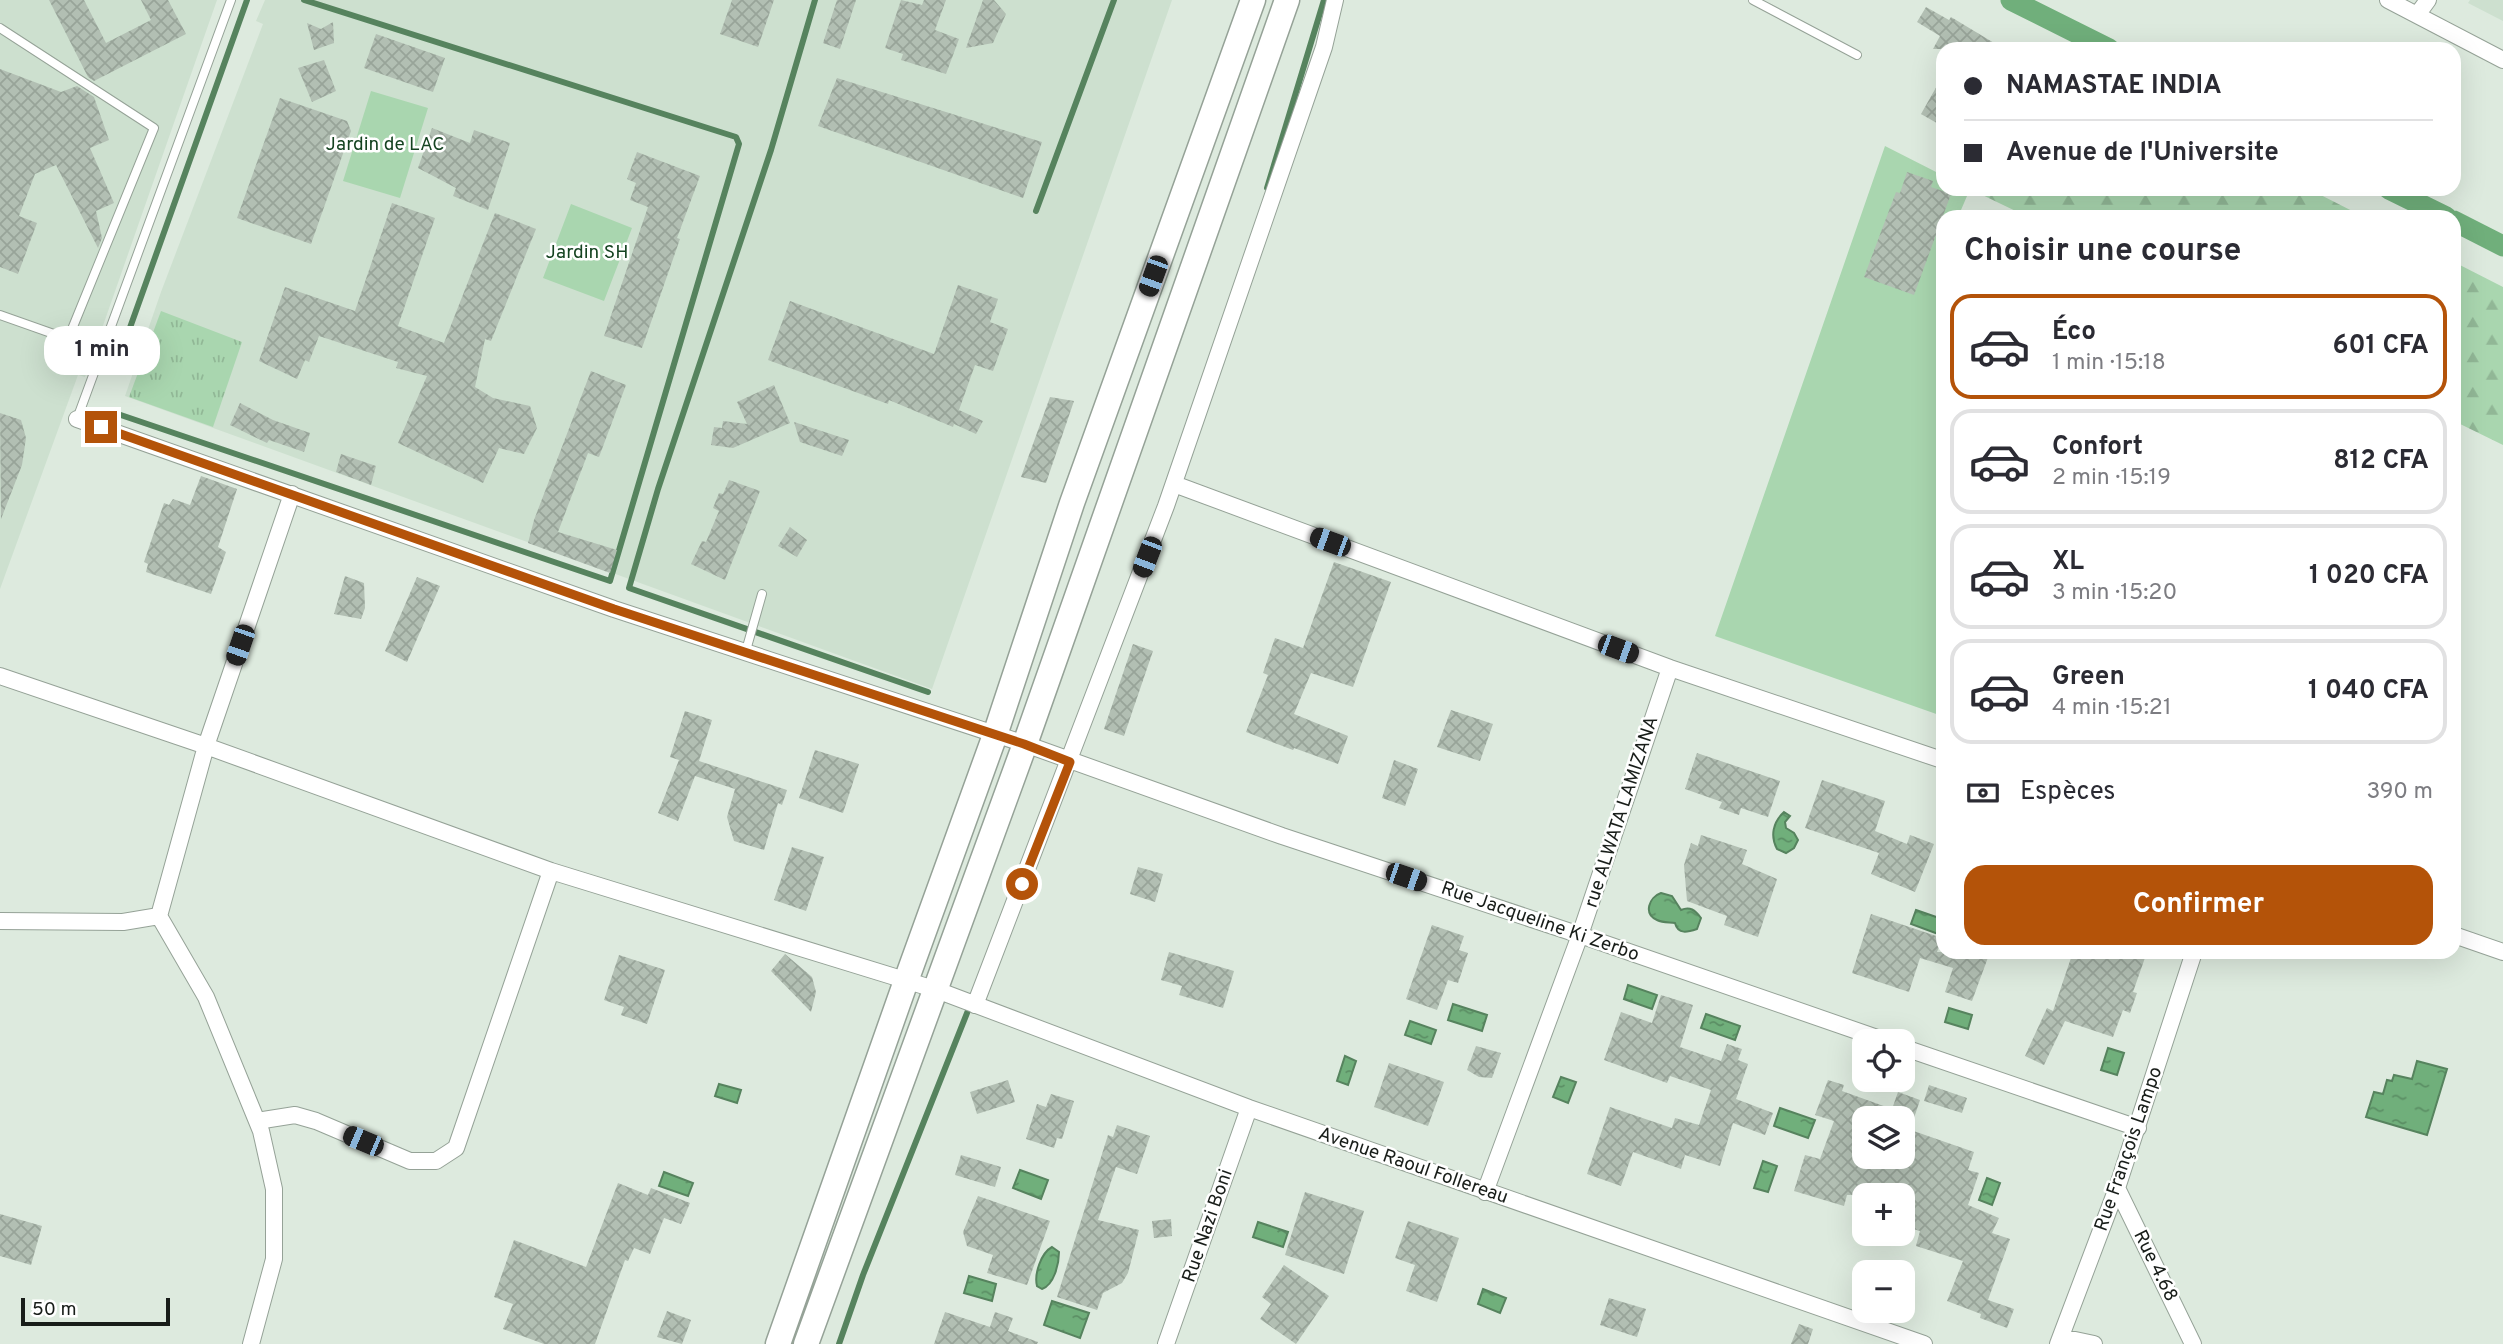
<!DOCTYPE html>
<html lang="fr">
<head>
<meta charset="utf-8">
<style>
	body { margin:0; font-family:Overpass,sans-serif; background:#f2f2f3; color:#2b2b33; height:100vh; display:flex; flex-direction:column; font-size:26px; white-space:nowrap }
	* { box-sizing:border-box; margin:0 }
	p { font-size:23px; color:#7c7c81 }
	.icon { flex:none; width:38px; height:38px; fill:none; stroke:currentColor; stroke-width:2; stroke-linecap:round; stroke-linejoin:round }
	.map { position:relative; flex:1; overflow:hidden }
	.panel { position:absolute; left:1936px; top:210px; width:525px; height:749px; display:flex; flex-direction:column; background:#fff; border-radius:21px; box-shadow:0 7px 28px #0002 }
	.panel>* { flex:none }
	.top-card { position:absolute; left:1936px; top:42px; width:525px; height:154px; border-radius:21px; box-shadow:0 7px 28px #0002; display:grid; align-content:center; height:154px; padding:0 28px; background:#fff }
	.buttons { position:absolute; left:1852px; top:1029px; display:grid; gap:14px }
	.buttons a { display:grid; place-items:center; width:63px; height:63px; border-radius:14px; background:#fff; box-shadow:0 7px 28px #0002; font-size:35px }
	.scale { position:absolute; left:21px; bottom:18px; width:149px; box-sizing:border-box; padding-left:7px; border:4px solid #181d19; border-top:0; font-size:19px; line-height:24px; white-space:nowrap; color:#181d19; -webkit-text-stroke:5px #fff; paint-order:stroke }
	.end { position:absolute; width:32px; height:32px; margin:-16px; border:9px solid #b45309; background:#fff; box-shadow:0 0 0 4px #fff }
	.from { border-radius:50% }
	.bubble { position:absolute; height:49px; border-radius:21px; background:#fff; box-shadow:0 7px 28px #0002; font-size:23px; font-weight:700; line-height:49px; text-align:center }
	.car { position:absolute; width:21px; height:42px; margin:-21px -10px; border-radius:9px; box-shadow:0 0 5px 2px #0007; background:linear-gradient(#222 24%,#8ab4d8 0 40%,#222 0 76%,#8ab4d8 0 86%,#222 0) }
	.top-card b { display:flex; align-items:center; gap:24px; height:66px; font-size:26px }
	.top-card b+b { border-top:2px solid #e1e1e2 }
	.top-card i { width:18px; height:18px; background:#2b2b33 }
	ul { padding:0; list-style:none }
	li { display:flex; align-items:center; gap:21px; height:105px; margin:0 14px 10px; padding:0 14px; border:4px solid #e1e1e2; border-radius:21px }
	li div { flex:1 }
	li b { display:block; font-size:26px }
	li em { font-style:normal; font-weight:700 }
	li.current { border-color:#b45309 }
	li>.icon { width:63px; height:63px; stroke-width:1.5 }
	h2 { padding:0 28px; font-size:32px; line-height:84px }
	.pay { display:flex; align-items:center; gap:18px; height:77px; padding:0 28px; font-size:26px }
	.pay p { margin-inline-start:auto }
	.cta { display:flex; gap:14px; margin-top:auto; padding:14px 28px }
	.cta a { flex:1; height:80px; border-radius:21px; background:#b45309; color:#fff; font-size:28px; font-weight:700; line-height:80px; text-align:center }
	.map>svg:first-child { display:block }
</style>
</head>
<body>
<div class="map">
<svg width="2503" height="1344" viewBox="0 0 2503 1344">
	<defs>
		<pattern id="grass-tufts" width="24" height="20" patternUnits="userSpaceOnUse" patternTransform="scale(1.75)"><rect width="24" height="20" fill="#a9d6af"/><path d="M3 7l-1-3M5 7V3M7 7l1-3M15 17l-1-3M17 17v-4M19 17l1-3" fill="none" stroke="#91b796"/></pattern>
		<pattern id="forest-firs" width="22" height="20" patternUnits="userSpaceOnUse" patternTransform="scale(1.75)"><rect width="22" height="20" fill="#a9d6af"/><path d="M5 1l3.5 6h-7zM16 11l3.5 6h-7z" fill="#91b796"/></pattern>
		<pattern id="water-ripples" width="26" height="14" patternUnits="userSpaceOnUse" patternTransform="scale(1.75)"><rect width="26" height="14" fill="#70af7b"/><path d="M2 4q2-2 4 0t4 0M15 11q2-2 4 0t4 0" fill="none" stroke="#5b8e64"/></pattern>
		<pattern id="building-cross-hatch" width="8" height="8" patternUnits="userSpaceOnUse" patternTransform="scale(1.75)"><rect width="8" height="8" fill="#b2bfb3"/><path d="M0 0l8 8M0 8l8-8" fill="none" stroke="#98a499"/></pattern>
	</defs>
	<rect width="100%" height="100%" fill="#ddeade"/>
	<path fill="#cde0cf" d="M0,0H217L85,377L78,375L0,589Z
		M265,0H1172L932,689L125,396L161,292L263,24L256,21Z
		M2470,0H2503V21L2468,3Z"/>
	<path fill="url(#grass-tufts)" d="M161,311L242,342L213,427L129,397Z"/>
	<path fill="url(#forest-firs)" d="M1970,189H2309L2364,217H2028Z
		M2454,262L2503,287V445L2454,421Z"/>
	<path fill="#a9d6af" d="M371,91L428,108L400,198L343,181Z
		M1885,146L1942,175V189H1970L1958,217H1942V716L1715,636Z
		M571,204L632,228L604,301L543,278Z"/>
	<path fill="url(#water-ripples)" stroke="#56835e" stroke-width="2" d="M1784,812L1790,816L1785,822L1786,828L1794,833L1798,840L1794,848L1786,853L1777,849C1770,836 1773,822 1784,812Z
		M1661,893L1672,896L1681,910C1690,906 1695,910 1701,918L1697,929C1688,932 1678,935 1675,923C1670,922 1663,923 1657,920C1643,914 1649,897 1661,893Z
		M1916,910L1942,919L1941,935L1911,924Z
		M1628,985L1657,995L1652,1009L1624,999Z
		M1453,1004L1487,1015L1482,1031L1448,1020Z
		M1949,1008L1972,1015L1968,1029L1945,1022Z
		M1706,1014L1740,1026L1735,1040L1701,1028Z
		M1410,1021L1436,1030L1431,1044L1405,1035Z
		M2108,1048L2124,1053L2117,1075L2101,1070Z
		M1345,1056L1356,1061L1348,1085L1337,1081Z
		M2417,1061L2447,1069L2427,1135L2366,1117L2374,1092L2383,1094L2387,1080L2392,1081L2394,1075L2412,1079Z
		M1561,1077L1576,1082L1568,1103L1553,1097Z
		M719,1084L741,1090L737,1103L715,1096Z
		M1780,1108L1815,1120L1808,1138L1774,1126Z
		M1763,1161L1777,1166L1768,1192L1754,1188Z
		M1020,1170L1048,1180L1041,1199L1013,1188Z
		M664,1172L693,1183L688,1196L659,1186Z
		M1987,1178L2000,1183L1992,1205L1979,1200Z
		M1258,1222L1288,1232L1283,1247L1253,1237Z
		M1052,1247L1059,1252C1059,1264 1054,1285 1042,1289L1037,1286C1034,1274 1041,1253 1052,1247Z
		M969,1276L996,1284L992,1301L964,1293Z
		M1483,1289L1506,1298L1500,1313L1478,1304Z
		M1052,1301L1089,1313L1080,1338L1044,1325Z"/>
	<g fill="none" stroke-linecap="round" stroke-linejoin="round">
		<path stroke="#56835e" stroke-width="6" d="M815,0L771,150L658,489L629,588L928,692
			M1267,188L1324,0
			M1036,211L1114,0
			M117,364L247,0
			M109,411L610,581L739,144L736,137L304,0
			M839,1344L863,1275L971,1003"/>
		<path stroke="#70af7b" stroke-width="21" d="M2011,0L2109,49
			M2389,189L2446,217
			M2454,221L2503,246"/>
	</g>
	<path fill="url(#building-cross-hatch)" d="M49,0H84L106,43L151,20L141,0H168L186,34L94,81L88,77Z
		M732,0H774L758,47L720,34Z
		M837,0H856L840,49L823,43Z
		M901,0L922,5L924,0H946L935,30L959,39L946,74L901,60L903,54L885,48Z
		M983,0H994L1006,14L993,43L966,48Z
		M1926,7L1949,20L1951,17L2004,49H1933L1940,36L1917,22Z
		M333,22L334,43L314,50L307,23L321,29Z
		M376,34L445,58L433,92L364,68Z
		M324,60L336,91L312,102L298,68Z
		M0,69L61,92L77,86L94,97L109,140L90,148L114,203L96,211L102,238L98,248L56,165L35,174L19,216L37,223L18,274L0,267Z
		M1942,77V126L1921,114Z
		M837,78L1042,142L1023,198L818,126Z
		M280,98L347,121L351,131L311,244L237,218Z
		M432,128L470,143L474,130L510,143L488,210L453,196L456,188L418,168Z
		M637,152L700,176L677,238L680,239L642,348L604,336L648,207L630,200L636,183L627,179Z
		M1907,172L1933,181L1931,187L1951,194L1914,295L1864,277L1896,192L1900,193Z
		M392,203L435,218L398,326L444,343L495,213L536,229L491,341L485,339L475,387L493,398L530,406L537,428L524,454L499,448L483,483L398,443L427,376L396,368L398,362L319,336L309,362L305,360L297,379L259,361L285,287L355,311Z
		M958,285L998,299L990,322L1008,329L993,371L975,365L959,410L983,421L976,434L954,424L953,427L889,400L888,404L768,360L790,301L934,354Z
		M591,371L626,385L599,457L588,453L558,532L617,550L610,573L528,543L534,520Z
		M774,385L790,423L733,448L711,445L714,427L722,428L723,421L747,424L737,402Z
		M1050,397L1074,401L1046,483L1021,477Z
		M240,403L273,420L310,433L304,452L269,440L267,443L230,425Z
		M0,413L21,420L26,438L22,465L1,519Z
		M794,422L849,440L842,456L800,442Z
		M341,454L376,466L371,485L336,472Z
		M201,476L237,489L218,547L226,552L211,594L146,572L148,564L144,562L164,503L169,505L173,499L190,505Z
		M729,480L760,491L725,580L691,564L702,541L706,542L719,511L713,508L719,493L723,494Z
		M790,527L807,540L797,557L778,546Z
		M1334,562L1391,582L1353,687L1311,673L1294,714L1348,736L1338,764L1294,748L1293,750L1246,732L1268,675L1263,673L1275,638L1303,648Z
		M345,576L364,583L365,608L361,619L334,614Z
		M417,577L440,586L407,662L385,651Z
		M1133,644L1153,651L1124,736L1104,729Z
		M1451,710L1493,724L1480,761L1437,747Z
		M685,711L712,720L699,761L787,790L782,805L778,803L764,850L734,841L727,817L735,789L695,776L678,821L658,813L679,760L670,757Z
		M815,750L859,764L843,813L799,798Z
		M1697,753L1780,781L1768,817L1741,808L1739,815L1719,808L1722,802L1685,789Z
		M1394,760L1418,769L1405,806L1382,798Z
		M1822,780L1885,801L1875,831L1907,844L1910,835L1934,844L1915,892L1871,874L1879,853L1805,828Z
		M1701,835L1747,850L1742,864L1777,879L1758,937L1724,925L1727,916L1687,901L1684,865L1691,843L1698,846Z
		M792,847L824,857L806,911L774,900Z
		M1138,867L1163,874L1155,902L1130,894Z
		M1871,914L1942,938L1937,952H1990L1972,1001L1945,992L1953,968L1920,958L1909,992L1852,973Z
		M1432,925L1464,936L1459,950L1468,953L1458,983L1448,980L1437,1010L1406,999Z
		M1169,952L1234,971L1223,1008L1179,995L1182,986L1161,980Z
		M2073,952H2147L2133,992L2137,993L2130,1013L2123,1010L2113,1037L2065,1021L2044,1065L2025,1056L2047,1008L2053,1011Z
		M785,954L812,977L816,992L811,1012L771,971Z
		M619,955L665,970L647,1024L621,1015L624,1007L604,1000Z
		M1661,995L1693,1005L1680,1047L1721,1061L1727,1044L1742,1049L1738,1060L1748,1064L1736,1099L1773,1113L1765,1135L1733,1123L1720,1166L1685,1155L1681,1169L1633,1152L1621,1186L1587,1174L1610,1107L1672,1128L1675,1118L1699,1125L1711,1090L1670,1076L1667,1083L1604,1060L1621,1012L1652,1023Z
		M1476,1046L1501,1053L1492,1078L1479,1077L1467,1070Z
		M1389,1063L1444,1082L1428,1126L1374,1107Z
		M1008,1080L1015,1102L977,1114L970,1092Z
		M1828,1080L1844,1085L1842,1091L1892,1109L1898,1092L1920,1100L1914,1118H1864V1157H1902V1127L1974,1152L1968,1170L1979,1173L1968,1205L1999,1218L1992,1233L2010,1239L1988,1300L2014,1309L2007,1328L1980,1318L1981,1314L1947,1301L1963,1261L1916,1246L1920,1231L1902,1226V1195H1847L1844,1206L1794,1191L1805,1155L1820,1159L1834,1121L1815,1115Z
		M1929,1085L1967,1098L1962,1113L1924,1101Z
		M1051,1094L1074,1101L1062,1139L1057,1138L1054,1148L1026,1139L1037,1104L1046,1107Z
		M1117,1125L1150,1136L1137,1174L1116,1167L1098,1220L1139,1230L1128,1273L1122,1283L1103,1293L1097,1310L1057,1297L1108,1135L1113,1137Z
		M961,1155L1001,1167L995,1187L955,1175Z
		M618,1183L648,1195L651,1188L690,1203L681,1224L664,1218L650,1254L634,1248L628,1261L625,1260L595,1344H544L503,1329L513,1304L494,1297L514,1240L586,1267Z
		M1305,1192L1364,1211L1344,1274L1285,1255Z
		M978,1196L1050,1221L1027,1285L987,1273L993,1255L967,1246L963,1232Z
		M0,1214L42,1226L31,1265L0,1256Z
		M1171,1219L1172,1236L1154,1238L1152,1221Z
		M1408,1221L1459,1238L1437,1302L1406,1291L1415,1265L1395,1258Z
		M1284,1265L1329,1296L1296,1344L1260,1319L1271,1304L1262,1297Z
		M1609,1298L1646,1309L1637,1337L1600,1325Z
		M667,1311L691,1320L682,1344L657,1337Z
		M945,1312L990,1327L995,1312L1013,1318L1008,1331L1038,1342L1037,1344H934Z
		M1799,1324L1813,1329L1808,1344H1791Z"/>
	<g fill="none" stroke-linecap="round" stroke-linejoin="round">
		<g stroke="#95a297" stroke-width="10">
			<path id="service" d="M1753,0L1857,55
				M0,28L154,128L68,339L0,315
				M77,419L231,0
				M745,654L762,594"/>
		</g>
		<g stroke="#95a297" stroke-width="18">
			<path id="minor" d="M2388,0L2503,60
				M2417,15L2428,0
				M77,419L614,609L1025,744L1282,836L1580,935L1886,1041
				M1174,484L1670,668L1942,760
				M0,676L206,746L551,871L934,989L1249,1108L1924,1344
				M159,916L206,997L261,1131L274,1189V1259L251,1344
				M0,921L123,922L159,916L206,746L292,494
				M2454,935L2503,952
				M975,1005L1166,506L1324,47L1335,0
				M1902,1047L2138,1128
				M257,1121L295,1115L316,1121L410,1161H436L456,1148L551,871
				M2117,1188L2193,1344
				M1485,1192L1580,935L1670,668
				M2061,1337L2094,1344
				M1166,1344L1249,1108
				M2058,1344L2117,1188L2194,952"/>
		</g>
		<g stroke="#95a297" stroke-width="27">
			<path id="primary" d="M778,1344L906,981L995,735L1072,503L1253,0
				M806,1344L1025,744L1287,0"/>
		</g>
		<use href="#service" stroke="#fff" stroke-width="8"/>
		<use href="#minor" stroke="#fff" stroke-width="16"/>
		<use href="#primary" stroke="#fff" stroke-width="24"/>
	</g>
	<g fill="none" stroke-linecap="round" stroke-linejoin="round">
		<path stroke="#b45309" stroke-width="9" d="M101,427L614,609L1024,744L1070,762L1022,884"/>
	</g>
	<g text-anchor="middle" dominant-baseline="central" stroke-width="5" stroke-linejoin="round" paint-order="stroke">
		<g font-size="19" fill="#154321" stroke="#fff">
			<text x="385" y="145">Jardin de LAC</text>
			<text x="587" y="253">Jardin SH</text>
		</g>
		<g font-size="19" fill="#181d19" stroke="#fff">
			<text transform="translate(1622 812) rotate(-72)">rue ALWATA LAMIZANA</text>
			<text transform="translate(1540 922) rotate(19)">Rue Jacqueline Ki Zerbo</text>
			<text transform="translate(2129 1149) rotate(-71)">Rue François Lampo</text>
			<text transform="translate(1413 1166) rotate(19)">Avenue Raoul Follereau</text>
			<text transform="translate(1208 1226) rotate(-71)">Rue Nazi Boni</text>
			<text transform="translate(2155 1266) rotate(64)">Rue 4.68</text>
		</g>
	</g>
</svg>
<div class="buttons">
<a><svg class="icon" aria-label="locate" viewBox="0 0 24 24"><circle cx="12" cy="12" r="6"/><path d="M12 2v4M12 18v4M2 12h4M18 12h4"/></svg></a>
<a><svg class="icon" aria-label="layers" viewBox="0 0 24 24"><path d="M12 4l9 5-9 5-9-5zM3 14l9 5 9-5"/></svg></a>
<a>+</a>
<a>−</a>
</div>
<div class="scale">50 m</div>
<i class="end from" style="left:1022px;top:884px"></i>
<i class="end" style="left:101px;top:427px"></i>
<div class="bubble" style="left:44px;top:326px;width:116px">1 min</div>
<i class="car" style="left:1153px;top:276px;rotate:200deg"></i>
<i class="car" style="left:1330px;top:542px;rotate:290deg"></i>
<i class="car" style="left:1147px;top:557px;rotate:201deg"></i>
<i class="car" style="left:240px;top:645px;rotate:199deg"></i>
<i class="car" style="left:1618px;top:649px;rotate:110deg"></i>
<i class="car" style="left:1406px;top:877px;rotate:109deg"></i>
<i class="car" style="left:363px;top:1141px;rotate:293deg"></i>
<div class="top-card">
<b><i class="from"></i>NAMASTAE INDIA</b>
<b><i></i>Avenue de l'Universite</b>
</div>
<section class="panel">
<h2>Choisir une course</h2>
<ul>
<li class="current"><svg class="icon" aria-label="car" viewBox="0 0 24 24"><path d="M5 17H2v-5l4-1 3-4h7l3 4 3 1v5h-3M9 17h6M6 11h13"/><circle cx="7" cy="17" r="2"/><circle cx="17" cy="17" r="2"/></svg><div><b>Éco</b><p>1 min · 15:18</p></div><em>601 CFA</em></li>
<li><svg class="icon" aria-label="car" viewBox="0 0 24 24"><path d="M5 17H2v-5l4-1 3-4h7l3 4 3 1v5h-3M9 17h6M6 11h13"/><circle cx="7" cy="17" r="2"/><circle cx="17" cy="17" r="2"/></svg><div><b>Confort</b><p>2 min · 15:19</p></div><em>812 CFA</em></li>
<li><svg class="icon" aria-label="car" viewBox="0 0 24 24"><path d="M5 17H2v-5l4-1 3-4h7l3 4 3 1v5h-3M9 17h6M6 11h13"/><circle cx="7" cy="17" r="2"/><circle cx="17" cy="17" r="2"/></svg><div><b>XL</b><p>3 min · 15:20</p></div><em>1 020 CFA</em></li>
<li><svg class="icon" aria-label="car" viewBox="0 0 24 24"><path d="M5 17H2v-5l4-1 3-4h7l3 4 3 1v5h-3M9 17h6M6 11h13"/><circle cx="7" cy="17" r="2"/><circle cx="17" cy="17" r="2"/></svg><div><b>Green</b><p>4 min · 15:21</p></div><em>1 040 CFA</em></li>
</ul>
<div class="pay"><svg class="icon" aria-label="cash" viewBox="0 0 24 24"><path d="M3 7h18v10H3z"/><circle cx="12" cy="12" r="2"/></svg>Espèces<p>390 m</p></div>
<div class="cta"><a>Confirmer</a></div>
</section>
</div>
</body>
</html>
